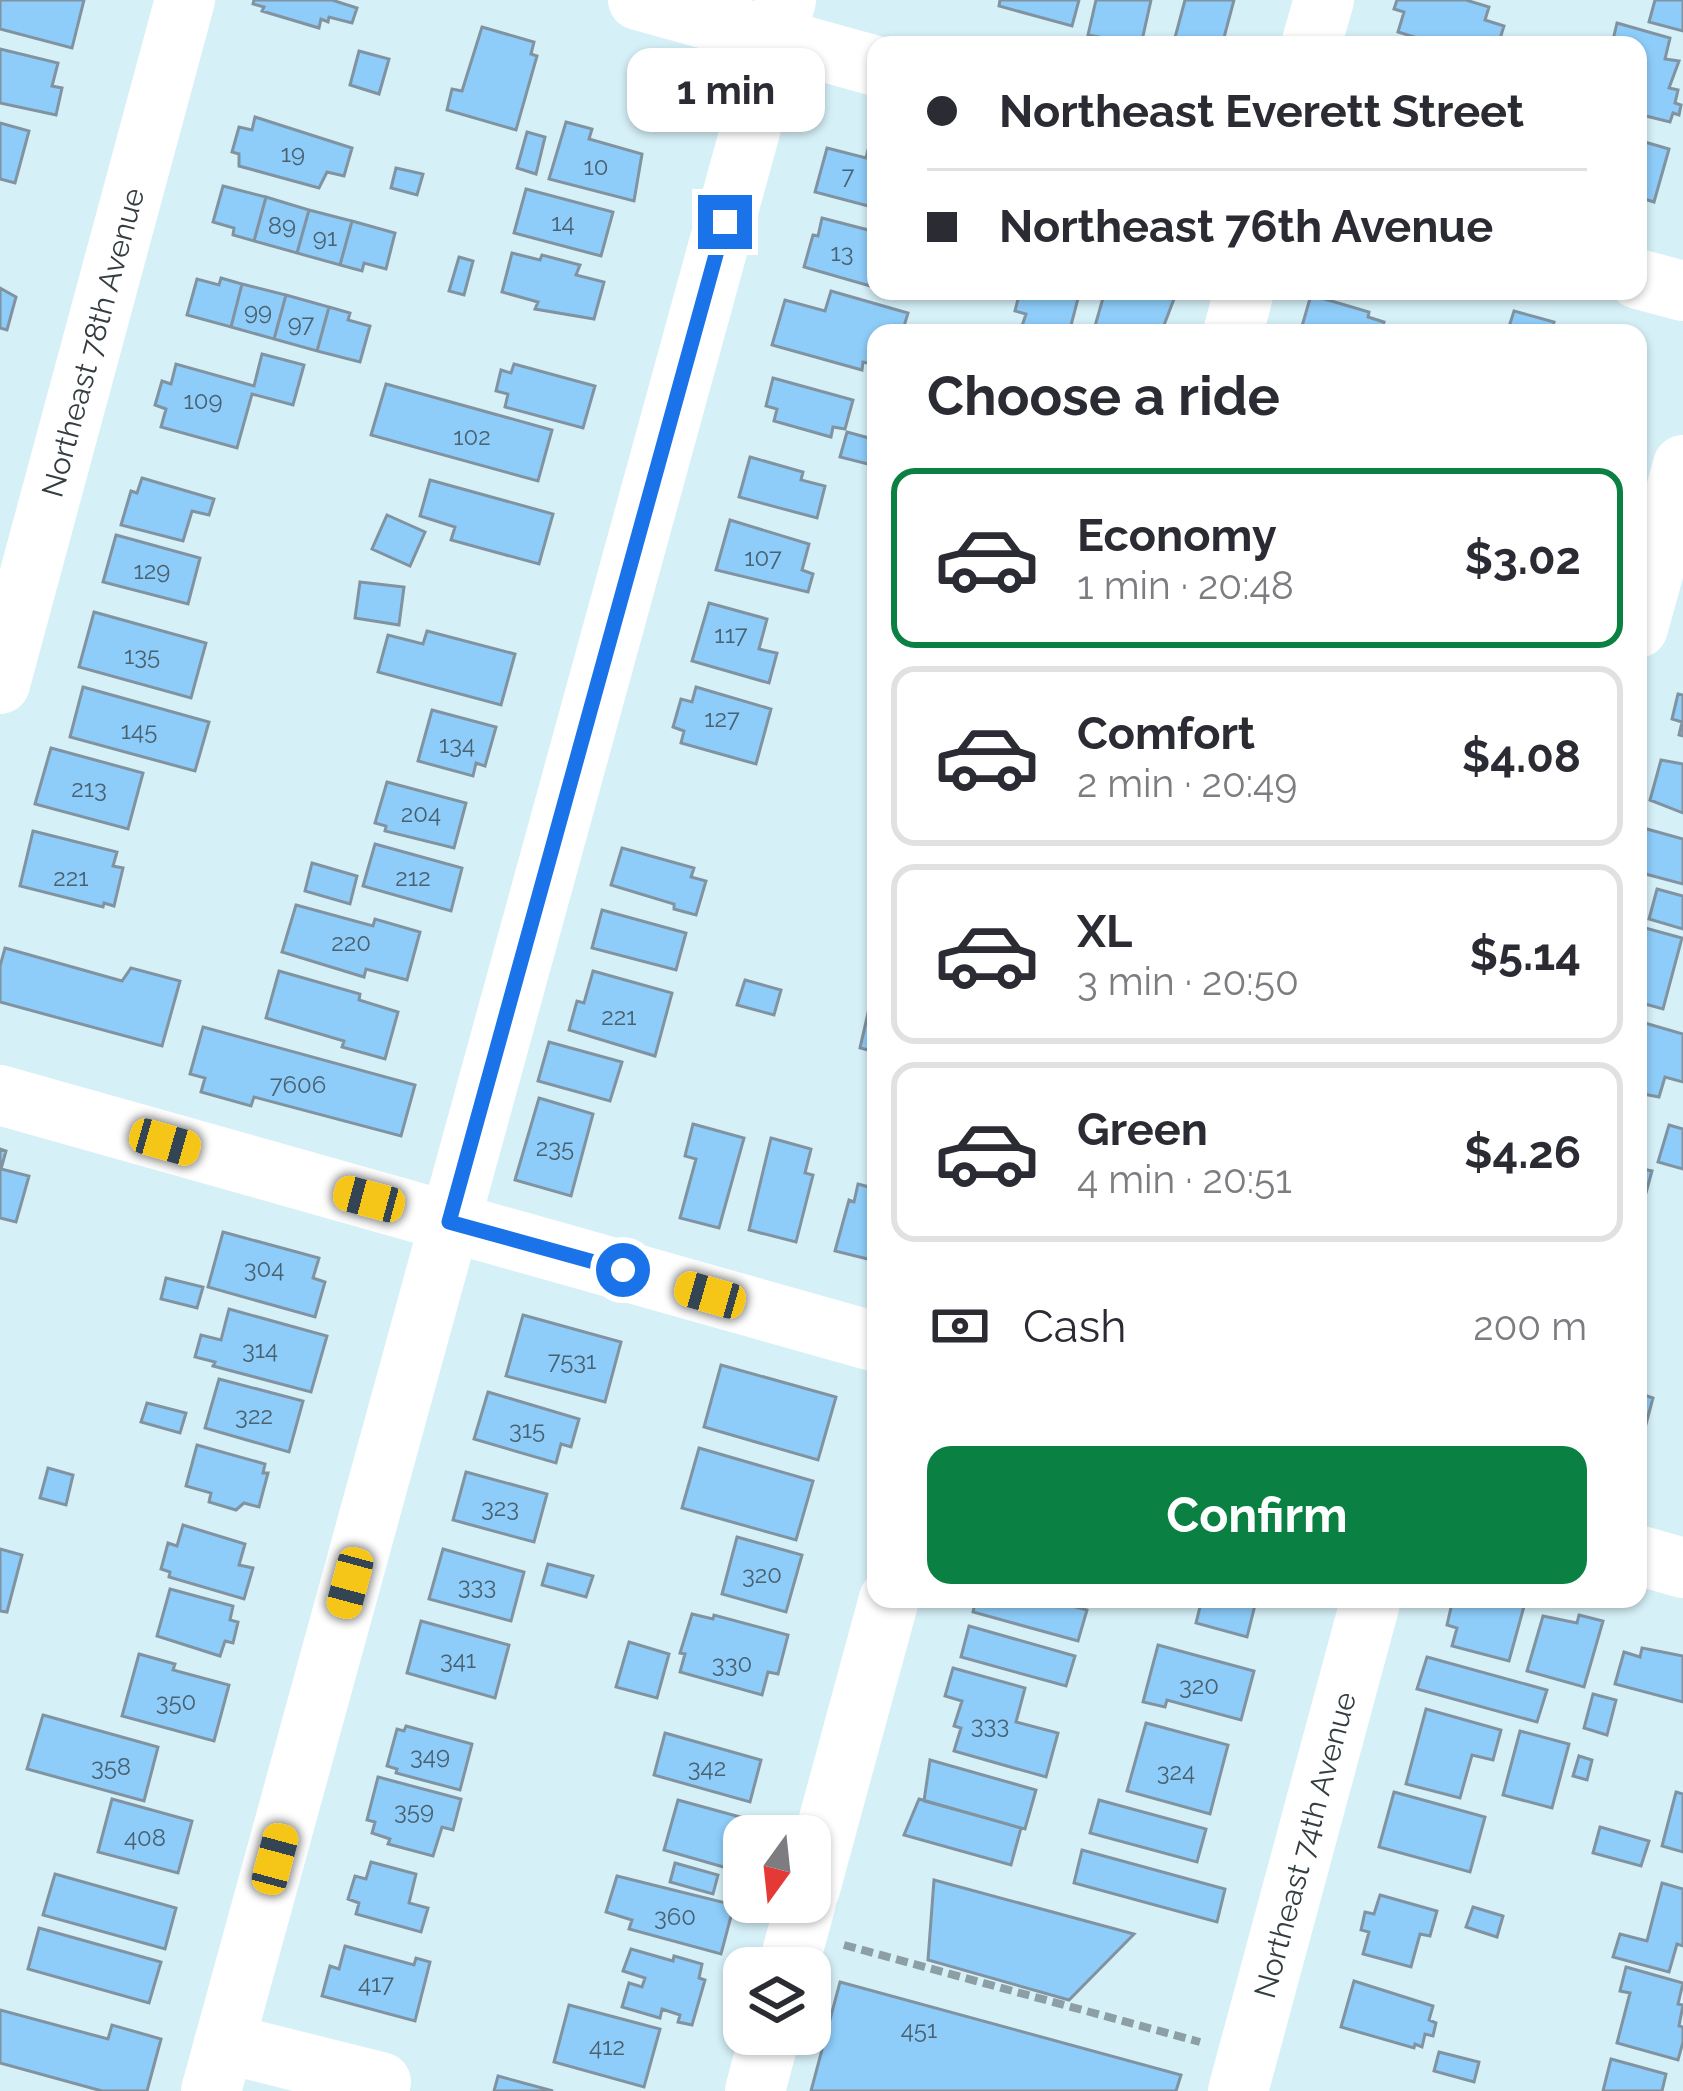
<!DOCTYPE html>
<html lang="en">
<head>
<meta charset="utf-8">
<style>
	body { margin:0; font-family:Raleway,sans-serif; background:#f2f2f3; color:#2b2b33; height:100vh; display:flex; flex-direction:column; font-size:45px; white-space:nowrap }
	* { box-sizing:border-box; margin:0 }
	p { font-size:39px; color:#7c7c81 }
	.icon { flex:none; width:66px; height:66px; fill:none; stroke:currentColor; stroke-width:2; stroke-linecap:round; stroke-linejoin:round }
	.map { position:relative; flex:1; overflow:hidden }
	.sheet { position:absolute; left:867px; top:324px; width:780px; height:1284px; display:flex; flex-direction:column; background:#fff; border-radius:24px; box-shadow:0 3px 9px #0004 }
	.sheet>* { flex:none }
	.top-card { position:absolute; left:867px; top:36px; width:780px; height:264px; border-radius:24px; box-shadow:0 3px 9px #0004; display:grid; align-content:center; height:264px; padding:0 60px; background:#fff }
	.needle { width:78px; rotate:195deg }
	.tools { position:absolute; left:723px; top:1815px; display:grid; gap:24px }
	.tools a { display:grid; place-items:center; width:108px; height:108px; border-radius:24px; background:#fff; box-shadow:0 3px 9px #0004; font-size:60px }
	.end { position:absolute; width:54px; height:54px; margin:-27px; border:15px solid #1a73e8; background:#fff; box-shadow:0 0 0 6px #fff }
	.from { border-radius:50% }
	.bubble { position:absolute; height:84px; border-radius:24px; background:#fff; box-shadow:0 3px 9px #0004; font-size:39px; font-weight:700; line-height:84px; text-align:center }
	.car { position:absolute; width:36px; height:72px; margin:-36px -18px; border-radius:15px; box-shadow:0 0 9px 3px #0007; background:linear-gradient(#f5c518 24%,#345 0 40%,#f5c518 0 76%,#345 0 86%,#f5c518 0) }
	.top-card b { display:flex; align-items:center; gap:42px; height:114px; font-size:45px }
	.top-card b+b { border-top:3px solid #e1e1e2 }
	.top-card i { width:30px; height:30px; background:#2b2b33 }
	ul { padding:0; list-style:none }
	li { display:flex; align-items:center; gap:36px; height:180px; margin:0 24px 18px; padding:0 36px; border:6px solid #e1e1e2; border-radius:24px }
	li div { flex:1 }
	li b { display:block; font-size:45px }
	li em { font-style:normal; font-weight:700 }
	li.selected { border-color:#0b8043 }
	li>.icon { width:108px; height:108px; stroke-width:1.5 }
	h2 { padding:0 60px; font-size:54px; line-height:144px }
	.pay { display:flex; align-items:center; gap:30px; height:132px; padding:0 60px; font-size:45px }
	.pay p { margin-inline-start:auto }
	.button { display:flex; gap:24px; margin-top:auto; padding:24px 60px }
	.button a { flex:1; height:138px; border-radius:24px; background:#0b8043; color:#fff; font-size:48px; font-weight:700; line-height:138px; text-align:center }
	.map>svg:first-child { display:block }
</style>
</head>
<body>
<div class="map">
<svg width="1683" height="2091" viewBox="0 0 1683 2091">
	<rect width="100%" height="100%" fill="#d6f0f8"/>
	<path fill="#8ecdfa" stroke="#8193a1" stroke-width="3" d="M0,0H84L72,48L0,29Z
		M254,0H332L357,8L352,23L329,17L328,22L321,19L319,28L262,11L264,7L253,4Z
		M1000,0H1079L1072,26L999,6Z
		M1096,0H1151L1141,45L1088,35Z
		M1185,0H1234L1222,45H1173Z
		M1397,0H1466L1489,7L1485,20L1504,26L1498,45H1440L1398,32L1404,12L1394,9Z
		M1655,0H1683V31L1649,22Z
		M1617,23L1670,38L1665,59L1679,61L1669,88L1678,90L1675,103L1681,105L1679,115L1673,113L1670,122L1638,114V45L1612,44Z
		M482,27L534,42L531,54L537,56L516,130L447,110L452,89L462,91Z
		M0,49L58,63L52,86L62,88L56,115L0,103Z
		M359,51L389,59L379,94L350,85Z
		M255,117L352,148L344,176L327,172L319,188L239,166V154L232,152L239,127L252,130Z
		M566,122L592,129L589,139L642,154L634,201L549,179Z
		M0,123L29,131L15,183L0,179Z
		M527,132L545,137L536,174L517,168Z
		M1638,140L1669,149L1654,202L1638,197Z
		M827,148L866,158L868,150L876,153V208L815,192Z
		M396,168L423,174L417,195L391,188Z
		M223,186L266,197L254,241L233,235L234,228L213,222Z
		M526,189L613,212L601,256L514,233Z
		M266,197L309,210L297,253L254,241Z
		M309,210L352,221L340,265L297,253Z
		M822,218L876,232V272L870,286L804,267L813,235L818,236Z
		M352,221L395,233L386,269L364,263L362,271L340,265Z
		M512,253L540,260L542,255L580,265L576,275L604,282L594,319L535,309L538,302L502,292Z
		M459,257L473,261L464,295L449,291Z
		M221,278L242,284L231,327L187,315L197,279L219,285Z
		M242,284L286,295L274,339L231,327Z
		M0,288L16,297L7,330L0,328Z
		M831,291L908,313L902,333H876V365L863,362L862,370L772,345L785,300L825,311Z
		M1020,291H1080L1069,333L1029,332L1030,327L1022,326L1026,314L1015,311Z
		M1105,291H1177L1161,333H1093Z
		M286,295L329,307L317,351L274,339Z
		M1311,295L1369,312L1368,317L1384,322L1381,333H1300Z
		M329,307L350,313L348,320L370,326L360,362L317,351Z
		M1514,311L1554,322L1551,333H1507Z
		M262,354L304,365L293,405L252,394L237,448L161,427L166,409L155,405L162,381L171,384L176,364L254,386Z
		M514,364L595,386L583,428L505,407L508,394L496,391L501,370L511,373Z
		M773,378L853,400L845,429L833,427L831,437L774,421L777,409L766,406Z
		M386,384L552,430L538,481L371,435Z
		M847,432L876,440V466L840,457Z
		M750,457L803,472L801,480L825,486L817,518L739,497Z
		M142,478L214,499L209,515L192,511L183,541L121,525L131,491L137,493Z
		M430,480L553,514L539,564L451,540L455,527L420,516Z
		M387,515L425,532L410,566L372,549Z
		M730,520L809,544L802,570L813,574L808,592L716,570Z
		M116,535L200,558L188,604L103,582Z
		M360,582L404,587L399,625L355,618Z
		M709,603L767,619L759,649L777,653L769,683L692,661Z
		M94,612L206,643L191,698L79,667Z
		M427,631L515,654L501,705L378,672L388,635L423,644Z
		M83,687L209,722L195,771L70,737Z
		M696,687L771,709L756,764L681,743L684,731L673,727L681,699L692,702Z
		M1678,694L1683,695V736L1679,735L1682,722L1672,719Z
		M432,710L496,727L485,766L476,763L473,776L418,761Z
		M51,748L143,773L128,829L35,804Z
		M1661,760L1683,764V813L1650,800Z
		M387,782L466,803L454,848L385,831L386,826L375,823Z
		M1647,829L1683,839V884L1638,872V833Z
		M33,831L117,852L113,866L123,868L114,906L104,903L103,907L20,886Z
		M375,844L462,868L451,911L363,886Z
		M622,848L694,868L691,877L706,881L696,915L674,909V904L611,885Z
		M312,863L357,876L350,904L305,891Z
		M1657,889L1683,896V929L1649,919Z
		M296,905L373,926L375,919L420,932L407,980L366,969L364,977L282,952Z
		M602,910L686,933L676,970L592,948Z
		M1638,926L1682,938L1663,1009L1638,1002Z
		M5,948L122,981L131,968L180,981L162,1046L0,1002V966Z
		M279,971L360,994L359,1000L398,1012L385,1059L342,1047L344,1041L266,1018Z
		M593,971L672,993L655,1056L569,1030L577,1001L584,1003Z
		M745,980L781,990L774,1015L737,1005Z
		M868,1013L876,1015V1052L860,1048Z
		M1638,1021L1683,1034V1082L1665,1077L1659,1097L1638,1093Z
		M203,1027L415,1085L401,1136L254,1097L251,1106L201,1092L205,1078L190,1074Z
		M549,1042L622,1062L610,1101L538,1081Z
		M539,1098L593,1114L571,1196L515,1180Z
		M693,1124L744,1138L719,1228L680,1218L696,1159L685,1156Z
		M1669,1125L1683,1129V1169L1658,1162Z
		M771,1138L811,1149L805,1173L813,1175L796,1242L749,1230Z
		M0,1149L6,1151L1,1169L29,1176L16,1222L0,1218Z
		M1638,1168L1652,1171L1638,1222Z
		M858,1184L876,1189V1261L835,1251L849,1200L854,1202Z
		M223,1232L319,1258L313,1278L325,1282L315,1317L208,1287Z
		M166,1278L203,1287L197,1308L161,1299Z
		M229,1309L327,1336L311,1392L213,1366L215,1362L195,1357L201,1335L221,1340Z
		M523,1315L621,1342L605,1402L506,1376Z
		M721,1365L836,1397L818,1460L704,1427Z
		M219,1379L303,1401L289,1452L205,1428Z
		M488,1392L579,1419L571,1447L561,1444L556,1463L474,1439Z
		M1638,1393L1653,1398L1638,1454Z
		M147,1403L186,1413L180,1433L141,1422Z
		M197,1445L265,1464L263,1473H268L259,1507L244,1503L236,1510L209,1502L211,1493L186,1486Z
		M699,1448L813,1481L796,1540L682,1508Z
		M48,1468L73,1475L66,1505L40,1498Z
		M466,1472L547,1494L534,1542L453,1520Z
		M183,1525L245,1544L239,1565L253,1568L244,1599L169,1577L170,1572L161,1569L168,1543L177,1546Z
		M737,1537L802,1555L786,1612L722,1594Z
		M0,1549L22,1555L7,1612L0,1611Z
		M443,1549L524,1572L511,1621L429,1599Z
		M548,1564L593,1576L586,1597L542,1585Z
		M170,1589L233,1606L230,1620L238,1622L233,1643L225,1641L220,1656L157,1636Z
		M976,1599H1047L1087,1610L1078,1641L973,1612Z
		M1202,1599H1271L1269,1605L1256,1601L1247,1637L1196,1623Z
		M1453,1599H1526L1509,1661L1452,1646L1457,1628L1447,1625Z
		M692,1614L713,1619L714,1615L788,1635L778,1674L768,1672L762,1695L680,1672L685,1654L680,1653Z
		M1579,1615L1603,1621L1584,1687L1527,1671L1543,1616L1577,1623Z
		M421,1621L509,1645L495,1698L407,1673Z
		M969,1626L1075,1656L1066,1686L961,1657Z
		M629,1642L669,1654L657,1698L616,1687Z
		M1158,1645L1254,1671L1241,1720L1167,1700L1165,1707L1143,1702Z
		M1642,1648L1683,1656V1702L1615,1684L1624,1652L1640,1657Z
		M139,1654L175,1664L173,1670L229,1685L214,1741L122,1716Z
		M1427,1657L1547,1690L1537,1722L1417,1689Z
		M953,1668L1025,1688L1016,1722L1058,1733L1046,1777L954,1751L961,1728L954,1726L962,1701L945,1696Z
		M1593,1694L1616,1700L1607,1735L1584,1728Z
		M1426,1709L1501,1730L1493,1760L1472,1755L1460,1798L1406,1784Z
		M43,1715L158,1747L144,1801L27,1769Z
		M1146,1723L1228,1745L1210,1814L1127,1791Z
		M406,1726L472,1744L460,1790L396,1773L397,1769L387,1766L397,1729L404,1731Z
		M1520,1731L1569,1744L1552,1808L1503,1795Z
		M665,1733L761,1760L750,1802L654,1775Z
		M1579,1756L1592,1760L1587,1780L1573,1776Z
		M930,1760L1036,1790L1025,1829L924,1801Z
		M378,1777L461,1799L453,1830L442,1827L433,1856L388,1844L390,1839L372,1833L375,1822L367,1820Z
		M1394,1792L1485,1817L1470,1872L1379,1847Z
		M1676,1792L1683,1794V1852L1662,1846Z
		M112,1799L192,1821L178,1873L98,1852Z
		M919,1799L1021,1828L1011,1865L904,1835Z
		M678,1800L755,1821L751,1836H744L741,1872L664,1850Z
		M1099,1800L1206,1829L1197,1862L1090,1833Z
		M1600,1827L1649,1841L1641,1866L1593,1853Z
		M1082,1850L1225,1889L1217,1922L1074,1883Z
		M371,1862L416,1874L409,1903L428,1908L421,1932L356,1914L359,1903L348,1899L355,1876L366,1879Z
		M675,1863L718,1875L713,1894L670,1882Z
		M55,1874L176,1908L165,1949L43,1915Z
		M617,1876L734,1905L721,1954L629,1929L632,1920L606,1912Z
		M934,1880L1134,1934L1069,2000L928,1960Z
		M1662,1883L1683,1889V1946L1677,1944L1669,1972L1613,1957L1620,1934L1647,1941Z
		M1380,1895L1437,1911L1430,1936L1420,1934L1411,1967L1363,1954L1369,1932L1361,1930L1365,1912L1374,1914Z
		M1473,1907L1503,1916L1497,1937L1466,1927Z
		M39,1928L161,1962L149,2003L28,1969Z
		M345,1946L414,1965L416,1958L430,1962L415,2021L322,1996L330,1966L339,1969Z
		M631,1949L673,1961L674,1956L702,1964L699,1978L705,1980L692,2025L678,2022L680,2015L662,2009L660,2018L622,2007L629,1983L642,1987L645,1978L623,1971Z
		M1626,1967L1683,1983L1678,2004L1683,2005L1679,2026L1683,2027V2042L1678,2060L1617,2043L1630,1993L1620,1991Z
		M1354,1981L1433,2006L1429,2020L1436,2023L1433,2036L1425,2034L1422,2047L1415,2044L1414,2048L1341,2027Z
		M840,1982L1181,2075L1176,2091H811Z
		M569,2005L660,2029L644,2087L554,2062Z
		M0,2010L108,2039L112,2025L161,2039L147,2091H102L0,2063Z
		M1439,2052L1479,2062L1474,2082L1434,2071Z
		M1611,2059L1666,2074L1662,2091H1603Z
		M498,2076L553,2091H494Z"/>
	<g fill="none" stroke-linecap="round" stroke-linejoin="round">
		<path stroke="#8c9fa5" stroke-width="8" stroke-dasharray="12 6" stroke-linecap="butt" d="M844,1945L1200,2042"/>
		<g stroke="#fff" stroke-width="60">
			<path d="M638,0L876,66"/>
			<path d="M1311,45L1324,0"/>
			<path d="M1638,279L1683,291"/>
			<path d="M1233,333L1244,291"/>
			<path d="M1638,628L1683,465"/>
			<path id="s1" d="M0,684L185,0"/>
			<path d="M0,1095L876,1342"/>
			<path d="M1638,1555L1683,1568"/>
			<path d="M810,1889L889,1599"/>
			<path d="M788,1968L806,1902"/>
			<path d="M224,2043L381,2082L379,2091"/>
			<path d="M211,2091L786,0"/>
			<path d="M755,2091L770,2034"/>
			<path id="s2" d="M1238,2091L1371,1599"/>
		</g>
	</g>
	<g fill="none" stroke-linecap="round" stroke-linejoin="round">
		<path stroke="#1a73e8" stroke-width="15" d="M623,1270L449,1222L725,222"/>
	</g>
	<g text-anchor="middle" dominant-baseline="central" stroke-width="10" stroke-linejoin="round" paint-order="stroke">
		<g font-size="24" fill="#4a6270">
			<text x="293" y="153">19</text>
			<text x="596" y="166">10</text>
			<text x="848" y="175">7</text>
			<text x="563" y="222">14</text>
			<text x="282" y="225">89</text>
			<text x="325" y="237">91</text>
			<text x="842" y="252">13</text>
			<text x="258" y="311">99</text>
			<text x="301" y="323">97</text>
			<text x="203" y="400">109</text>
			<text x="472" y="436">102</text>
			<text x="763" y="557">107</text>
			<text x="152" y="570">129</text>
			<text x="731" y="634">117</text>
			<text x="142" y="655">135</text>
			<text x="722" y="718">127</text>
			<text x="139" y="730">145</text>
			<text x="457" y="744">134</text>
			<text x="89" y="788">213</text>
			<text x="421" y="813">204</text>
			<text x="71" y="877">221</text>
			<text x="413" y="877">212</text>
			<text x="351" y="942">220</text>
			<text x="619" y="1016">221</text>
			<text x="298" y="1084">7606</text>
			<text x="555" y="1147">235</text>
			<text x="264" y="1268">304</text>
			<text x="260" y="1349">314</text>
			<text x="572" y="1360">7531</text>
			<text x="254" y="1415">322</text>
			<text x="527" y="1429">315</text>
			<text x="500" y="1507">323</text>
			<text x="762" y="1574">320</text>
			<text x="477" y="1585">333</text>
			<text x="458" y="1659">341</text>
			<text x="732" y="1663">330</text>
			<text x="1199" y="1685">320</text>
			<text x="176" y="1701">350</text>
			<text x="990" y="1724">333</text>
			<text x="430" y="1755">349</text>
			<text x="111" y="1766">358</text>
			<text x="707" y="1767">342</text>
			<text x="1176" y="1771">324</text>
			<text x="414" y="1810">359</text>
			<text x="145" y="1837">408</text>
			<text x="675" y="1916">360</text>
			<text x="376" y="1983">417</text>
			<text x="919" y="2029">451</text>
			<text x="607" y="2046">412</text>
		</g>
		<g font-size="30" fill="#343e42" stroke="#d6f0f8">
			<text stroke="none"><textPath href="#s1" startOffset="354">Northeast 78th Avenue</textPath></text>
			<text stroke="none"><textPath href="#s2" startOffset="255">Northeast 74th Avenue</textPath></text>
		</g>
	</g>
</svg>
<div class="tools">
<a><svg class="needle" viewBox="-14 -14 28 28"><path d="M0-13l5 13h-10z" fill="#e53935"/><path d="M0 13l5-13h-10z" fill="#7c7c81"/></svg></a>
<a><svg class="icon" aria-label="layers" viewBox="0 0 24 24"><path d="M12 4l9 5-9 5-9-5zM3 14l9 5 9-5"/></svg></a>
</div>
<i class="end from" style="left:623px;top:1270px"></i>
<i class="end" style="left:725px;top:222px"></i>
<div class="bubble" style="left:627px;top:48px;width:198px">1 min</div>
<i class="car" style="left:165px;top:1142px;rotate:106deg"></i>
<i class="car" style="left:369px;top:1199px;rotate:285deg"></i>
<i class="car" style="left:710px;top:1295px;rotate:286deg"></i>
<i class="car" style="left:350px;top:1583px;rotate:195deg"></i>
<i class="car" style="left:275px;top:1859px;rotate:15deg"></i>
<div class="top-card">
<b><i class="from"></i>Northeast Everett Street</b>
<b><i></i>Northeast 76th Avenue</b>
</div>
<section class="sheet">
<h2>Choose a ride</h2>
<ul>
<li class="selected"><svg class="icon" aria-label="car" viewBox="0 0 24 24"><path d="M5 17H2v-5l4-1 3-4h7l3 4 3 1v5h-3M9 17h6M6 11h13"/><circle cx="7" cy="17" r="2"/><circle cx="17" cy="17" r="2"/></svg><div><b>Economy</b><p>1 min · 20:48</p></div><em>$3.02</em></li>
<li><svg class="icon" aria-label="car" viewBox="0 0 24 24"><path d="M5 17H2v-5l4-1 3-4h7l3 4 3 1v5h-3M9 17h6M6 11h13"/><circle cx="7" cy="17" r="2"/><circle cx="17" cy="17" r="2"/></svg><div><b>Comfort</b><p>2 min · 20:49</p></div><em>$4.08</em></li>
<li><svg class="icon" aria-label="car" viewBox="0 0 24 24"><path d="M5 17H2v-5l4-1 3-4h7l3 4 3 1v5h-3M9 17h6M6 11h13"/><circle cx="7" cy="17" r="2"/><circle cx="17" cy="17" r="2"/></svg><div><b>XL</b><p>3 min · 20:50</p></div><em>$5.14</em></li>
<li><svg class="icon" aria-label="car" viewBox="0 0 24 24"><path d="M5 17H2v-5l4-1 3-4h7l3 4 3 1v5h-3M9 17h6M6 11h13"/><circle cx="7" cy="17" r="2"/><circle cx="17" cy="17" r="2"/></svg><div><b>Green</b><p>4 min · 20:51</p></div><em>$4.26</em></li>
</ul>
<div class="pay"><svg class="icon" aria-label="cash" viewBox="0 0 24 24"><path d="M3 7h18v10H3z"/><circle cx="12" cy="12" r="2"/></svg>Cash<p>200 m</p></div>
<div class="button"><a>Confirm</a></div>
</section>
</div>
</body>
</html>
